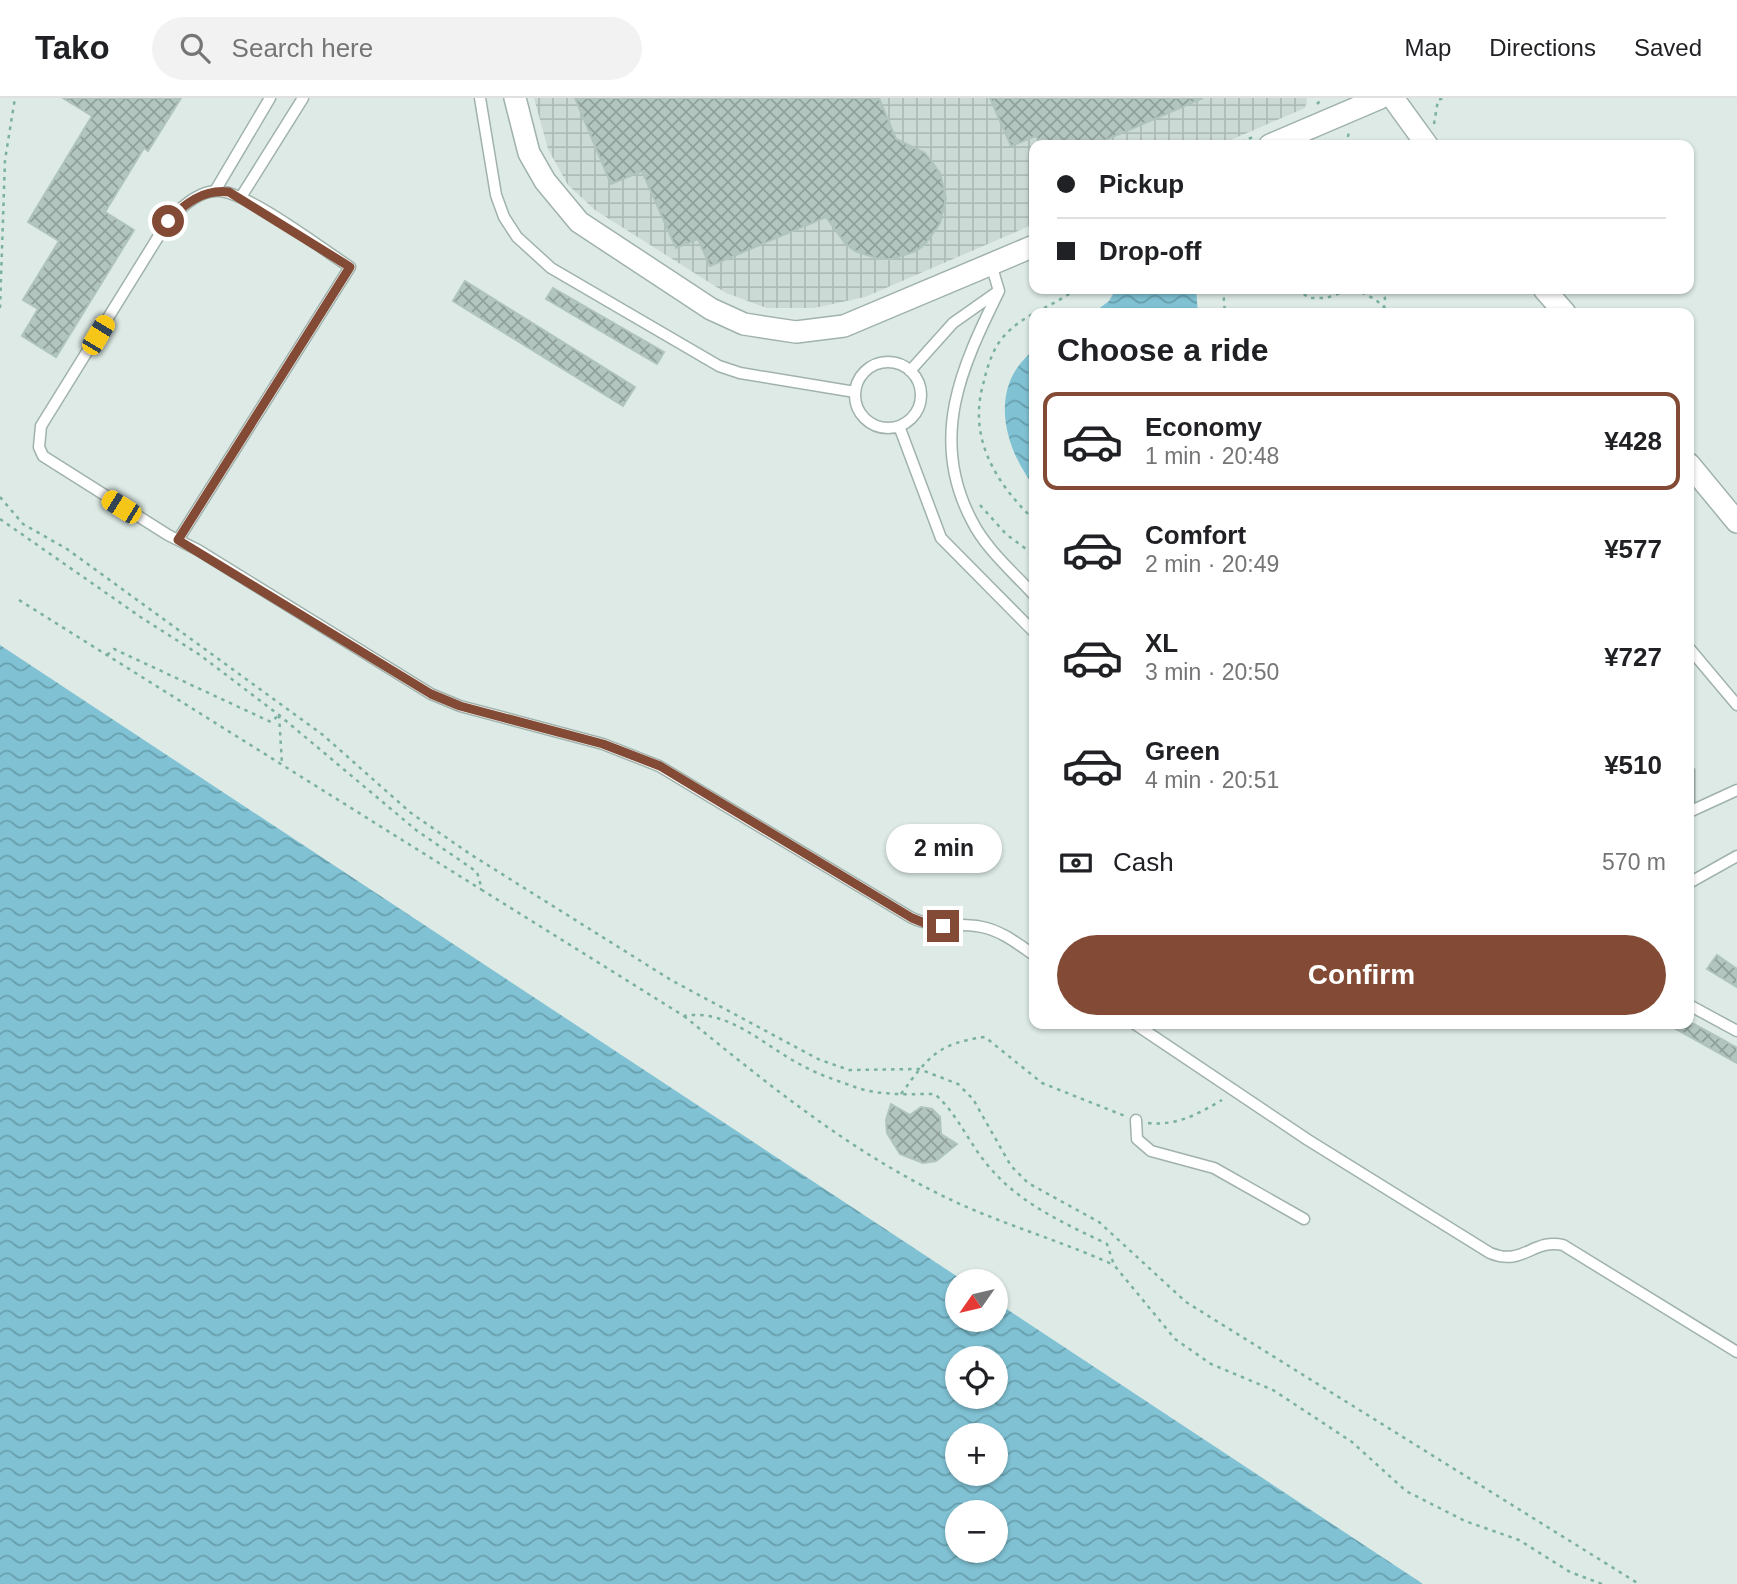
<!DOCTYPE html>
<html lang="en">
<head>
<meta charset="utf-8">
<style>
	body { margin:0; font-family:Arial,sans-serif; background:#f2f2f2; color:#202124; height:100vh; display:flex; flex-direction:column; font-size:26px; white-space:nowrap }
	* { box-sizing:border-box; margin:0 }
	p { font-size:23px; color:#757577 }
	.icon { flex:none; width:38px; height:38px; fill:none; stroke:currentColor; stroke-width:2; stroke-linecap:round; stroke-linejoin:round }
	.map { position:relative; flex:1; overflow:hidden }
	.drawer { position:absolute; left:1029px; top:210px; width:665px; height:721px; display:flex; flex-direction:column; background:#fff; border-radius:14px; box-shadow:0 2px 5px #0004 }
	.drawer>* { flex:none }
	.top-card { position:absolute; left:1029px; top:42px; width:665px; height:154px; border-radius:14px; box-shadow:0 2px 5px #0004; display:grid; align-content:center; height:154px; padding:0 28px; background:#fff }
	.needle { width:46px; rotate:236deg }
	.buttons { position:absolute; left:945px; top:1171px; display:grid; gap:14px }
	.buttons a { display:grid; place-items:center; width:63px; height:63px; border-radius:50%; background:#fff; box-shadow:0 2px 5px #0004; font-size:35px }
	.end { position:absolute; width:32px; height:32px; margin:-16px; border:9px solid #834b35; background:#fff; box-shadow:0 0 0 4px #fff }
	.from { border-radius:50% }
	.bubble { position:absolute; height:49px; border-radius:24px; background:#fff; box-shadow:0 2px 5px #0004; font-size:23px; font-weight:700; line-height:49px; text-align:center }
	.car { position:absolute; width:21px; height:42px; margin:-21px -10px; border-radius:9px; box-shadow:0 0 5px 2px #0007; background:linear-gradient(#f5c518 24%,#345 0 40%,#f5c518 0 76%,#345 0 86%,#f5c518 0) }
	.top-card b { display:flex; align-items:center; gap:24px; height:66px; font-size:26px }
	.top-card b+b { border-top:2px solid #e0e0e0 }
	.top-card i { width:18px; height:18px; background:#202124 }
	ul { padding:0; list-style:none }
	li { display:flex; align-items:center; gap:21px; height:98px; margin:0 14px 10px; padding:0 14px; border:4px solid transparent; border-radius:14px }
	li div { flex:1 }
	li b { display:block; font-size:26px }
	li em { font-style:normal; font-weight:700 }
	li.on { border-color:#834b35 }
	li>.icon { width:63px; height:63px; stroke-width:1.5 }
	h2 { padding:0 28px; font-size:32px; line-height:84px }
	.pay { display:flex; align-items:center; gap:18px; height:77px; padding:0 28px; font-size:26px }
	.pay p { margin-inline-start:auto }
	.primary-button { display:flex; gap:14px; margin-top:auto; padding:14px 28px }
	.primary-button a { flex:1; height:80px; border-radius:42px; background:#834b35; color:#fff; font-size:28px; font-weight:700; line-height:80px; text-align:center }
	header { display:flex; align-items:center; gap:42px; box-sizing:border-box; height:98px; padding:0 35px; background:#fff; border-bottom:2px solid #e0e0e0 }
	header strong { font-size:33px }
	nav { display:flex; gap:38px; margin-inline-start:auto; font-size:24px }
	.search { width:490px; height:63px; background:#f2f2f2; display:flex; align-items:center; gap:18px; box-sizing:border-box; padding:0 24px; border-radius:38px; color:#757577; font-size:26px }
	.map>svg:first-child { display:block }
</style>
</head>
<body>
<header>
<strong>Tako</strong>
<div class="search"><svg class="icon" aria-label="search" viewBox="0 0 24 24"><circle cx="10" cy="10" r="6"/><path d="M15 15l6 6"/></svg>Search here</div>
<nav><a>Map</a><a>Directions</a><a>Saved</a></nav>
</header>
<div class="map">
<svg width="1737" height="1486" viewBox="0 0 1737 1486">
	<defs>
		<pattern id="industrial-grid" width="8" height="8" patternUnits="userSpaceOnUse" patternTransform="scale(1.75)"><rect width="8" height="8" fill="#cbdad4"/><path d="M0 4h8M4 0v8" fill="none" stroke="#aebcb7"/></pattern>
		<pattern id="water-waves" width="16" height="10" patternUnits="userSpaceOnUse" patternTransform="scale(1.75)"><rect width="16" height="10" fill="#80c2d4"/><path d="M0 5q4-4 8 0t8 0" fill="none" stroke="#689fad"/></pattern>
		<pattern id="building-cross-hatch" width="8" height="8" patternUnits="userSpaceOnUse" patternTransform="scale(1.75)"><rect width="8" height="8" fill="#b2c5be"/><path d="M0 0l8 8M0 8l8-8" fill="none" stroke="#90a19b"/></pattern>
	</defs>
	<rect width="100%" height="100%" fill="#ddeae5"/>
	<path fill="url(#industrial-grid)" d="M534,0H1306L1307,2L1305,10L1219,47H1034V126L865,199L814,210H767L726,195L595,112L568,87L548,51Z"/>
	<path fill="url(#water-waves)" fill-rule="evenodd" d="M1116,191H1196L1198,215H1093L1109,203Z
		M1034,252V388C1003,348 988,288 1034,252Z
		M0,547L964,1183H957V1222H996V1204L1423,1486H0ZM957,1260H996V1298H957ZM957,1337H996V1376H957ZM957,1414H996V1452H957Z"/>
	<path fill="url(#building-cross-hatch)" stroke="#afc4bc" stroke-width="2" d="M63,0H181L148,53L144,50L105,114L134,132L56,259L22,238L38,211L23,202L59,143L28,124L92,18Z
		M575,0H879L896,41L925,55L940,75L946,100L940,125L926,145L916,153L892,161H879L855,153L845,145L826,119L710,168L698,141L676,150L642,73L611,86Z
		M990,0H1203L1094,47H1040L1036,38L1011,48Z
		M465,183L635,289L623,308L453,203Z
		M553,190L664,254L657,266L546,201Z
		M1717,857L1737,871V889L1707,871Z
		M1667,926H1694L1723,942L1737,950V965Z
		M891,1006L910,1017L921,1009L932,1011L940,1019L941,1036L957,1046L936,1063L923,1065L900,1056L887,1035L886,1022Z"/>
	<g fill="none" stroke-linecap="round" stroke-linejoin="round">
		<g stroke="#a0b2ac" stroke-width="13">
			<path id="service" d="M480,0L496,97L504,119L517,139L551,170L719,268L740,275L855,294
				M215,93L270,0
				M241,99L303,0
				M991,166L999,193C962,268 928,340 972,423C986,451 1013,474 1034,497
				M855 297a33 33 0 1 1 66 0a33 33 0 1 1-66 0Z
				M910,273L953,225L997,194
				M899,328L941,440L1034,534
				M178,442L350,169C322,151 248,94 218,93C199,92 180,110 168,123L41,328L39,349L43,358L168,437L198,452L431,596L460,608L603,646L659,668L912,820C935,831 957,824 982,829C1002,833 1018,846 1034,857
				M1689,550L1737,607
				M1689,673V714
				M1689,714L1737,692
				M1689,785L1737,758
				M1689,907L1737,933
				M1135,926L1308,1042L1490,1155C1523,1169 1533,1140 1563,1147L1737,1254
				M1136,1022L1137,1041L1151,1053L1214,1070L1304,1121"/>
		</g>
		<g stroke="#a0b2ac" stroke-width="24">
			<path id="tertiary" d="M515,0L529,55L545,83L579,124L711,211L744,226L796,234L844,228L1034,148
				M1393,0L1427,47
				M1270,47L1380,0
				M1544,191L1565,215
				M1689,366L1737,424"/>
		</g>
		<path stroke="#7bb0a2" stroke-width="2.5" stroke-dasharray="3.5 5" stroke-linecap="butt" d="M1317,6L1323,0
			M1434,26L1438,2L1443,0
			M1233,47L1253,39
			M1345,47L1350,32
			M1223,191L1225,215
			M1297,191L1309,200H1326L1353,191
			M1354,191L1375,201L1390,215
			M1381,191L1385,200L1384,209
			M0,210L5,62L15,0
			M0,399L23,426L67,451L323,637L411,715L470,756L671,882L818,961L849,972L919,971L958,986L973,1001L1011,1068L1028,1085L1099,1124L1186,1204L1639,1486
			M980,407L1006,436L1034,457
			M0,421L142,520L200,557L279,617L416,732L477,774L482,792L684,918C730,910 766,950 805,969C820,977 838,983 855,989C880,998 909,996 935,996C959,1018 969,1046 990,1070C1022,1107 1064,1125 1107,1146L1114,1167L1175,1241L1211,1266L1273,1292L1352,1344L1406,1393L1465,1423L1519,1442L1570,1474L1602,1486
			M1034,422C995,384 967,339 984,283C987,270 992,254 1000,243C1020,216 1052,210 1076,191
			M19,502L482,792
			M107,557L114,551L271,624L279,617
			M279,617L282,666
			M684,918C765,984 847,1051 941,1097C997,1125 1057,1141 1114,1167
			M901,996C928,959 938,945 985,939L1042,985L1125,1018
			M1148,1025C1177,1028 1198,1016 1222,1002"/>
		<use href="#service" stroke="#fff" stroke-width="10"/>
		<use href="#tertiary" stroke="#fff" stroke-width="21"/>
	</g>
	<g fill="none" stroke-linecap="round" stroke-linejoin="round">
		<path stroke="#834b35" stroke-width="9" d="M168,123C185,105 204,91 229,94L350,169L178,442L431,596L460,608L603,646L660,668L912,820L932,828H943"/>
	</g>
</svg>
<div class="buttons">
<a><svg class="needle" viewBox="-14 -14 28 28"><path d="M0-13l5 13h-10z" fill="#e53935"/><path d="M0 13l5-13h-10z" fill="#757577"/></svg></a>
<a><svg class="icon" aria-label="locate" viewBox="0 0 24 24"><circle cx="12" cy="12" r="6"/><path d="M12 2v4M12 18v4M2 12h4M18 12h4"/></svg></a>
<a>+</a>
<a>−</a>
</div>
<i class="end from" style="left:168px;top:123px"></i>
<i class="end" style="left:943px;top:828px"></i>
<div class="bubble" style="left:886px;top:726px;width:116px">2 min</div>
<i class="car" style="left:98px;top:237px;rotate:31deg"></i>
<i class="car" style="left:121px;top:409px;rotate:302deg"></i>
<div class="top-card">
<b><i class="from"></i>Pickup</b>
<b><i></i>Drop-off</b>
</div>
<section class="drawer">
<h2>Choose a ride</h2>
<ul>
<li class="on"><svg class="icon" aria-label="car" viewBox="0 0 24 24"><path d="M5 17H2v-5l4-1 3-4h7l3 4 3 1v5h-3M9 17h6M6 11h13"/><circle cx="7" cy="17" r="2"/><circle cx="17" cy="17" r="2"/></svg><div><b>Economy</b><p>1 min · 20:48</p></div><em>¥428</em></li>
<li><svg class="icon" aria-label="car" viewBox="0 0 24 24"><path d="M5 17H2v-5l4-1 3-4h7l3 4 3 1v5h-3M9 17h6M6 11h13"/><circle cx="7" cy="17" r="2"/><circle cx="17" cy="17" r="2"/></svg><div><b>Comfort</b><p>2 min · 20:49</p></div><em>¥577</em></li>
<li><svg class="icon" aria-label="car" viewBox="0 0 24 24"><path d="M5 17H2v-5l4-1 3-4h7l3 4 3 1v5h-3M9 17h6M6 11h13"/><circle cx="7" cy="17" r="2"/><circle cx="17" cy="17" r="2"/></svg><div><b>XL</b><p>3 min · 20:50</p></div><em>¥727</em></li>
<li><svg class="icon" aria-label="car" viewBox="0 0 24 24"><path d="M5 17H2v-5l4-1 3-4h7l3 4 3 1v5h-3M9 17h6M6 11h13"/><circle cx="7" cy="17" r="2"/><circle cx="17" cy="17" r="2"/></svg><div><b>Green</b><p>4 min · 20:51</p></div><em>¥510</em></li>
</ul>
<div class="pay"><svg class="icon" aria-label="cash" viewBox="0 0 24 24"><path d="M3 7h18v10H3z"/><circle cx="12" cy="12" r="2"/></svg>Cash<p>570 m</p></div>
<div class="primary-button"><a>Confirm</a></div>
</section>
</div>
</body>
</html>
